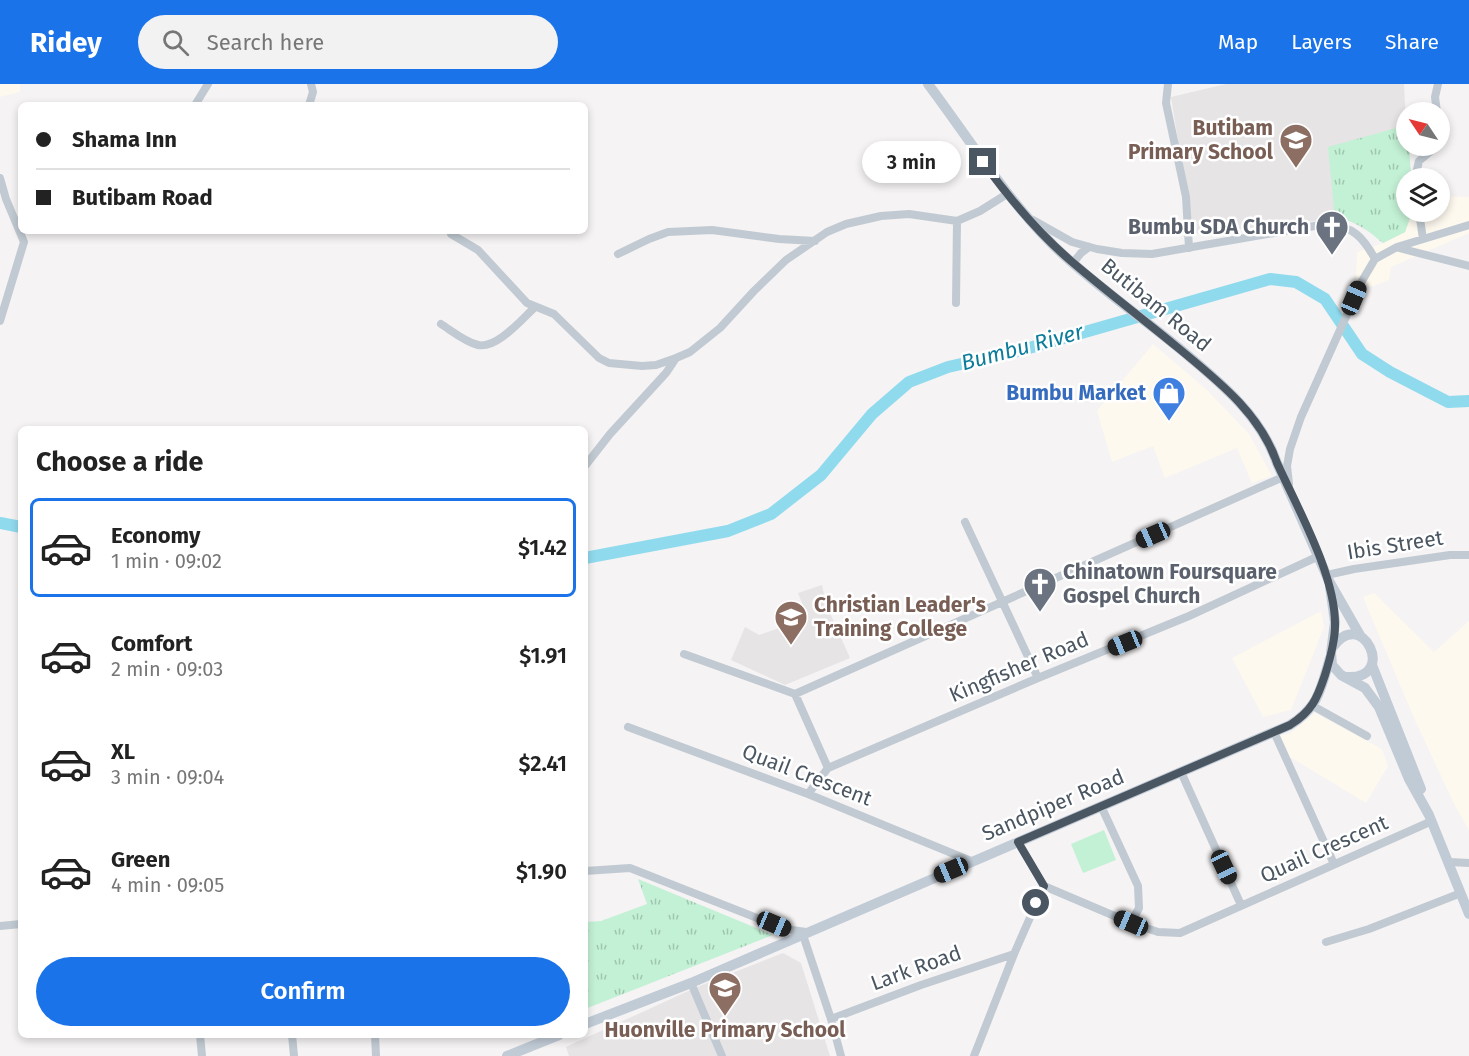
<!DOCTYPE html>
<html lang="en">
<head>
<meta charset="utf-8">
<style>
	body { margin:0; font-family:"Fira Sans",sans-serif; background:#f2f2f2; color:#222; height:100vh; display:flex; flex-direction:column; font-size:22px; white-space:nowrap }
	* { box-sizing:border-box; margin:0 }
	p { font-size:20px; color:#767676 }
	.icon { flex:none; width:33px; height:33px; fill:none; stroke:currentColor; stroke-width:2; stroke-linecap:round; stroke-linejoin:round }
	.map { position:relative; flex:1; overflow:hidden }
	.panel { position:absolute; left:18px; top:342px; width:570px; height:612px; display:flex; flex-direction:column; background:#fff; border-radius:9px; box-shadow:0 3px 9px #0003 }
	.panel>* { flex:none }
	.guide { position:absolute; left:18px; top:18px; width:570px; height:132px; border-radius:9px; box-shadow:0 3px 9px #0003; display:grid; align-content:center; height:132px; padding:0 18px; background:#fff }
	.needle { width:39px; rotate:305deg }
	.controls { position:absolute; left:1396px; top:18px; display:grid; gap:12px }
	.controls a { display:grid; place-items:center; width:54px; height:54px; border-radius:50%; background:#fff; box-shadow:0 3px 9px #0003; font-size:30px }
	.end { position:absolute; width:27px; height:27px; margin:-14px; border:8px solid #4a5661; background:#fff; box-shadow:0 0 0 3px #fff }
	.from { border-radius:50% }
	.bubble { position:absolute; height:42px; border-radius:21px; background:#fff; box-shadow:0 3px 9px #0003; font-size:20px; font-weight:600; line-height:42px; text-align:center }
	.car { position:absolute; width:18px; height:36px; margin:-18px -9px; border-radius:8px; box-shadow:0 0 4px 2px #0007; background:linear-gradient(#222 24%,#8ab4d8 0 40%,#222 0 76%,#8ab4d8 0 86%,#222 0) }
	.guide b { display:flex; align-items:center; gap:21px; height:57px; font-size:22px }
	.guide b+b { border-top:2px solid #e0e0e0 }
	.guide i { width:15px; height:15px; background:#222 }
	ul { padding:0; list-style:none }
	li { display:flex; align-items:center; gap:18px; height:99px; margin:0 12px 9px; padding:0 6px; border:3px solid transparent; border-radius:9px }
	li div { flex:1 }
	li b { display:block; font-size:22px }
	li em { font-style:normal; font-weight:600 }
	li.on { border-color:#1a73e8 }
	li>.icon { width:54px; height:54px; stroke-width:1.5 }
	h2 { padding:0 18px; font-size:27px; line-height:72px }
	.primary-button { display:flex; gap:12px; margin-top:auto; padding:12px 18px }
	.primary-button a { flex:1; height:69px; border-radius:36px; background:#1a73e8; color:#fff; font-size:24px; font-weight:600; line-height:69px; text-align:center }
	header { display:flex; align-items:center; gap:36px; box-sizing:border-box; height:84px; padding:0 30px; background:#1a73e8; color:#fff }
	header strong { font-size:28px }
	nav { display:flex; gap:33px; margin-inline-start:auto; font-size:21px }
	.search { width:420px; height:54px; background:#f2f2f2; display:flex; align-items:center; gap:15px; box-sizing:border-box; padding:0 21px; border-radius:33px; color:#767676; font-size:22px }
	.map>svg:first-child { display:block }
</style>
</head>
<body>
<header>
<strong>Ridey</strong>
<div class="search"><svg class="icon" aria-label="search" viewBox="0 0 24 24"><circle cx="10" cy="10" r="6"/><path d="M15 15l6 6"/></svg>Search here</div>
<nav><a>Map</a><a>Layers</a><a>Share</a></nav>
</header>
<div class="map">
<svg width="1469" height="972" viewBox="0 0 1469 972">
	<defs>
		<pattern id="grass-tufts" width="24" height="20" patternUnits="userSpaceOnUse" patternTransform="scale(1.5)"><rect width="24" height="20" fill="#c3f1d5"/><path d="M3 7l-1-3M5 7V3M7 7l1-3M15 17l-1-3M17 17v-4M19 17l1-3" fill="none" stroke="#a0c6b0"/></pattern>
	</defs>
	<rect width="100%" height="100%" fill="#f5f3f3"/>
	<path fill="#fdf9ef" d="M0,0H20V8L0,13Z
		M1440,112L1469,113V149L1391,183L1389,196L1371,203L1356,196L1357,168L1383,159L1405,148L1412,128H1440Z
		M1153,260L1207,306L1249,350L1272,392L1252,399L1237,364L1165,394L1153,362L1112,378L1097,327Z
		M1374,509L1434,568L1469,537V746L1455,722L1414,634L1363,513Z
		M1321,527L1324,543L1291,626L1263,633L1232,574Z
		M1315,629L1382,665L1388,682L1366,719L1290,673L1280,651L1289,650Z"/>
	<path fill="#e6e4e5" d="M1226,0H1404L1407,62H1409L1411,94H1407V128H1412L1405,148L1383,159L1370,148L1344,134L1193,150L1171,13Z
		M822,501L826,520L850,574L785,601L731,576L745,543L759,551L808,534L798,509Z
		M783,869L801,879L830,972H569L566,963L697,903Z"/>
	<path fill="url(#grass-tufts)" d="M1407,41V62H1409L1411,94H1407V128H1412L1405,148L1383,159C1370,148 1353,134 1335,135L1328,63Z
		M638,795L773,851L585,925V838L601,837L647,820Z"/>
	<path fill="#c3f1d5" d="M1104,746L1116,776L1083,789L1071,760Z"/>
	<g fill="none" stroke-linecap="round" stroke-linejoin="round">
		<path stroke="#90daee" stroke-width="12" d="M0,439L21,443
			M585,474L728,447L771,430L821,391L872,330L909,298L948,283L1022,266L1270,195L1296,198L1325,215L1362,270L1390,288L1448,318L1469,317"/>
		<path stroke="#c1cad2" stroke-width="8" d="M1168,0L1166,19L1186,113L1189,164
			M195,21L208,0
			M309,21L313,8L311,0
			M1437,28L1435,13L1438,0
			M0,94L6,115L24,158L0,237
			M1415,94L1419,77L1437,62
			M1419,128L1423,155
			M1033,136L1072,158L1097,165L1122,169L1152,170L1326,140C1353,142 1363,153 1375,175
			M450,147L451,150L478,166L527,219L554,230L599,274L609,279L642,282L656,281L676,274
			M1399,164L1469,182
			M618,170L649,155L668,148L712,146L779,155L815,157
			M1073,179L1081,169L1089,163
			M956,219L957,137
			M441,240C452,247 465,258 478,261C497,265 522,235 535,223
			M585,382L610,350L666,289L676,274L690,268L720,244L754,207L786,176L827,148L846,140L881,132L909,130L957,137L980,127L1007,110
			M1289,400L1287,382L1290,365L1301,333L1362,197L1375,175L1397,163L1469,141
			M965,438L1038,594
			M1327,491L1354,485L1450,471H1469
			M684,570L795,610L1283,393
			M795,610L828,684
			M1313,622L1367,652
			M628,643L808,710L971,777
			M1274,648L1334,780
			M1181,688L1241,821
			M808,710L828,684L1038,594L1189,532L1319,472
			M1101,722L1138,802L1139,824L1131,839
			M1018,758L1044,802L1131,839L1158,848L1180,849L1432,737
			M1450,778L1469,779
			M585,787L630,784L785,845L806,848
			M0,842L21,840
			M803,851L831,935L841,972
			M1326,858L1369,845L1461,809
			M691,899L722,972
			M831,935L921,901L1014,870
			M200,951L202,972
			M292,951L294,972
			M375,951L376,972
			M974,972L1014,870L1044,802"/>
		<path stroke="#c1cbd6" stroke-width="10" d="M928,0C970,56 1004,112 1054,162C1094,201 1142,233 1185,269C1222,300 1261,332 1277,379L1329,497L1361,553
			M1330,503L1335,538L1331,569L1332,581L1341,591L1365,604L1379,623L1409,695L1429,731L1469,830
			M1333,563C1362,521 1398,596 1347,593
			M1372,581L1421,705
			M585,940L691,899L1290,641C1319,623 1321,604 1330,574
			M507,972L559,951"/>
	</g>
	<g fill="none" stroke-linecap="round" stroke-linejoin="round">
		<path stroke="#4a5661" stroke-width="8" d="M983,78C1009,114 1037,148 1071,177C1106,207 1142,234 1177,263C1217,296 1260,329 1277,379C1298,425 1336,492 1335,542C1335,558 1330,575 1325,591C1317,615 1312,627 1290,641L1018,758L1044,802L1036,819"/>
	</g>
	<defs>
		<g id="school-pin" transform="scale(1.725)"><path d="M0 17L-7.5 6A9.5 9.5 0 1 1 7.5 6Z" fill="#8d6e63" stroke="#fff"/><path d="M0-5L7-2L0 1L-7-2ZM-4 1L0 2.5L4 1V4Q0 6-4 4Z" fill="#fff"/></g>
		<g id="church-pin" transform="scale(1.725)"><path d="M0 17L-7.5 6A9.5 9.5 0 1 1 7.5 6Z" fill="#6b7280" stroke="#fff"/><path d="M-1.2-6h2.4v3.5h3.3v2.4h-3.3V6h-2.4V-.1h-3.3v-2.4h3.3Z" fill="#fff"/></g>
		<g id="shop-pin" transform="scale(1.725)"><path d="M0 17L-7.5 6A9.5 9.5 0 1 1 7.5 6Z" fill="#3f7fe0" stroke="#fff"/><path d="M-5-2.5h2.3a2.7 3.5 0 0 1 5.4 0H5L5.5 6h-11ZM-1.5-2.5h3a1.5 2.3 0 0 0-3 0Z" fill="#fff"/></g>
		<g id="university-pin" transform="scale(1.725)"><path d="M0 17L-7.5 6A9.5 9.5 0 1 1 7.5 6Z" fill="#8d6e63" stroke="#fff"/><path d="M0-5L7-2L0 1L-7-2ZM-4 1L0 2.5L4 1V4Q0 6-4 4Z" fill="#fff"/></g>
	</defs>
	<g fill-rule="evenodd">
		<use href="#school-pin" x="1296" y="56"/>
		<use href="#church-pin" x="1332" y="143"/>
		<use href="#shop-pin" x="1169" y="309"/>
		<use href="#church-pin" x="1040" y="500"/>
		<use href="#university-pin" x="791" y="533"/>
		<use href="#school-pin" x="725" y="904"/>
	</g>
	<g text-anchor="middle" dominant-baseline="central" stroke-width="5" stroke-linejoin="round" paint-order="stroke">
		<g font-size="21" font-weight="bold" fill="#785e54" stroke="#fff" text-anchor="end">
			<text x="1273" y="44">Butibam<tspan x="1273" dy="24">Primary School</tspan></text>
			<text x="814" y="521" text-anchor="start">Christian Leader's<tspan x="814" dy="24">Training College</tspan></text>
			<text x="725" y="946" text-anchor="middle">Huonville Primary School</text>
		</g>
		<g font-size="21" font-weight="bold" fill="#5b616d" stroke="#fff" text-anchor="end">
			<text x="1309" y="143">Bumbu SDA Church</text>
			<text x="1063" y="488" text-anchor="start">Chinatown Foursquare<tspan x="1063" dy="24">Gospel Church</tspan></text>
		</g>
		<g font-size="21" fill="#4a5661" stroke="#fff">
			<text transform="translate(1156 221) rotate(39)">Butibam Road</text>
			<text transform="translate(1395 461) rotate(-9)">Ibis Street</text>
			<text transform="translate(1019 583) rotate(-23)">Kingfisher Road</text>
			<text transform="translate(807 691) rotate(21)">Quail Crescent</text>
			<text transform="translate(1053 721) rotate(-23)">Sandpiper Road</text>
			<text transform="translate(1324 765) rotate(-24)">Quail Crescent</text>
			<text transform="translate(916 884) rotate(-20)">Lark Road</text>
		</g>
		<g font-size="21" font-weight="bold" fill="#366cbe" stroke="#fff" text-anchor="end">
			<text x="1146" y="309">Bumbu Market</text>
		</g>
		<g font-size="22" font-style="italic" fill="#0c7c9b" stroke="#fff">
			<text transform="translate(1022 263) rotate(-15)">Bumbu River</text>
		</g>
	</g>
</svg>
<div class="controls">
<a><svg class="needle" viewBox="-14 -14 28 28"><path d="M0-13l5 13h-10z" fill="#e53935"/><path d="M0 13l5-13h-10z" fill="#767676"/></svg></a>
<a><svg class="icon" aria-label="layers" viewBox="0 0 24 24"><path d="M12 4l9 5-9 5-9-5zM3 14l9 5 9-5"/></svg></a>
</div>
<i class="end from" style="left:1036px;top:819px"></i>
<i class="end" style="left:983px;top:78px"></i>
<div class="bubble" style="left:862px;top:57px;width:99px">3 min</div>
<i class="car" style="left:1354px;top:214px;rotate:23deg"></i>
<i class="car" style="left:1153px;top:451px;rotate:246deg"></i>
<i class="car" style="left:1125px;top:559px;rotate:248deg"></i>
<i class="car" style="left:1224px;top:783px;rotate:155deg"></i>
<i class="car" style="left:951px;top:786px;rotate:247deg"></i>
<i class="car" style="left:1131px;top:839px;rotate:293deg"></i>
<i class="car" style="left:774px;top:840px;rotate:113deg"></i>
<div class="guide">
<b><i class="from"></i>Shama Inn</b>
<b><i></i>Butibam Road</b>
</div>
<section class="panel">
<h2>Choose a ride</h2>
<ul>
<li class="on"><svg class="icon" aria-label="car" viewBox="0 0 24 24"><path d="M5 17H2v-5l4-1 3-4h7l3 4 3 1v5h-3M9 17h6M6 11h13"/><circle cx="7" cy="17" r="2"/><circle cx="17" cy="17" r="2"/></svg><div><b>Economy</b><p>1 min · 09:02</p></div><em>$1.42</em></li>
<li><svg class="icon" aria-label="car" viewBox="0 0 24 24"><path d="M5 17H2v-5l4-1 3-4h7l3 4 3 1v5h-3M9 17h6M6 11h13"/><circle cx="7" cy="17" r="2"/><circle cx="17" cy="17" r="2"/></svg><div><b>Comfort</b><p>2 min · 09:03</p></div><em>$1.91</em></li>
<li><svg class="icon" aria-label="car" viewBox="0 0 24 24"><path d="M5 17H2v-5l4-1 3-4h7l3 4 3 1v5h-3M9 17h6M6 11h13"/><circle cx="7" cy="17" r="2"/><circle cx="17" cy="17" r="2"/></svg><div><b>XL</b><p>3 min · 09:04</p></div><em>$2.41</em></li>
<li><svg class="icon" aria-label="car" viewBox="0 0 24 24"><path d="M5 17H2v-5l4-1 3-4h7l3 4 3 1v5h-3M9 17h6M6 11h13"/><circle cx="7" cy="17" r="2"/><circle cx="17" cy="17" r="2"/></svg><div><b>Green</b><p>4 min · 09:05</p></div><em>$1.90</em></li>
</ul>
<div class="primary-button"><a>Confirm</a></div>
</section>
</div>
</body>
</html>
